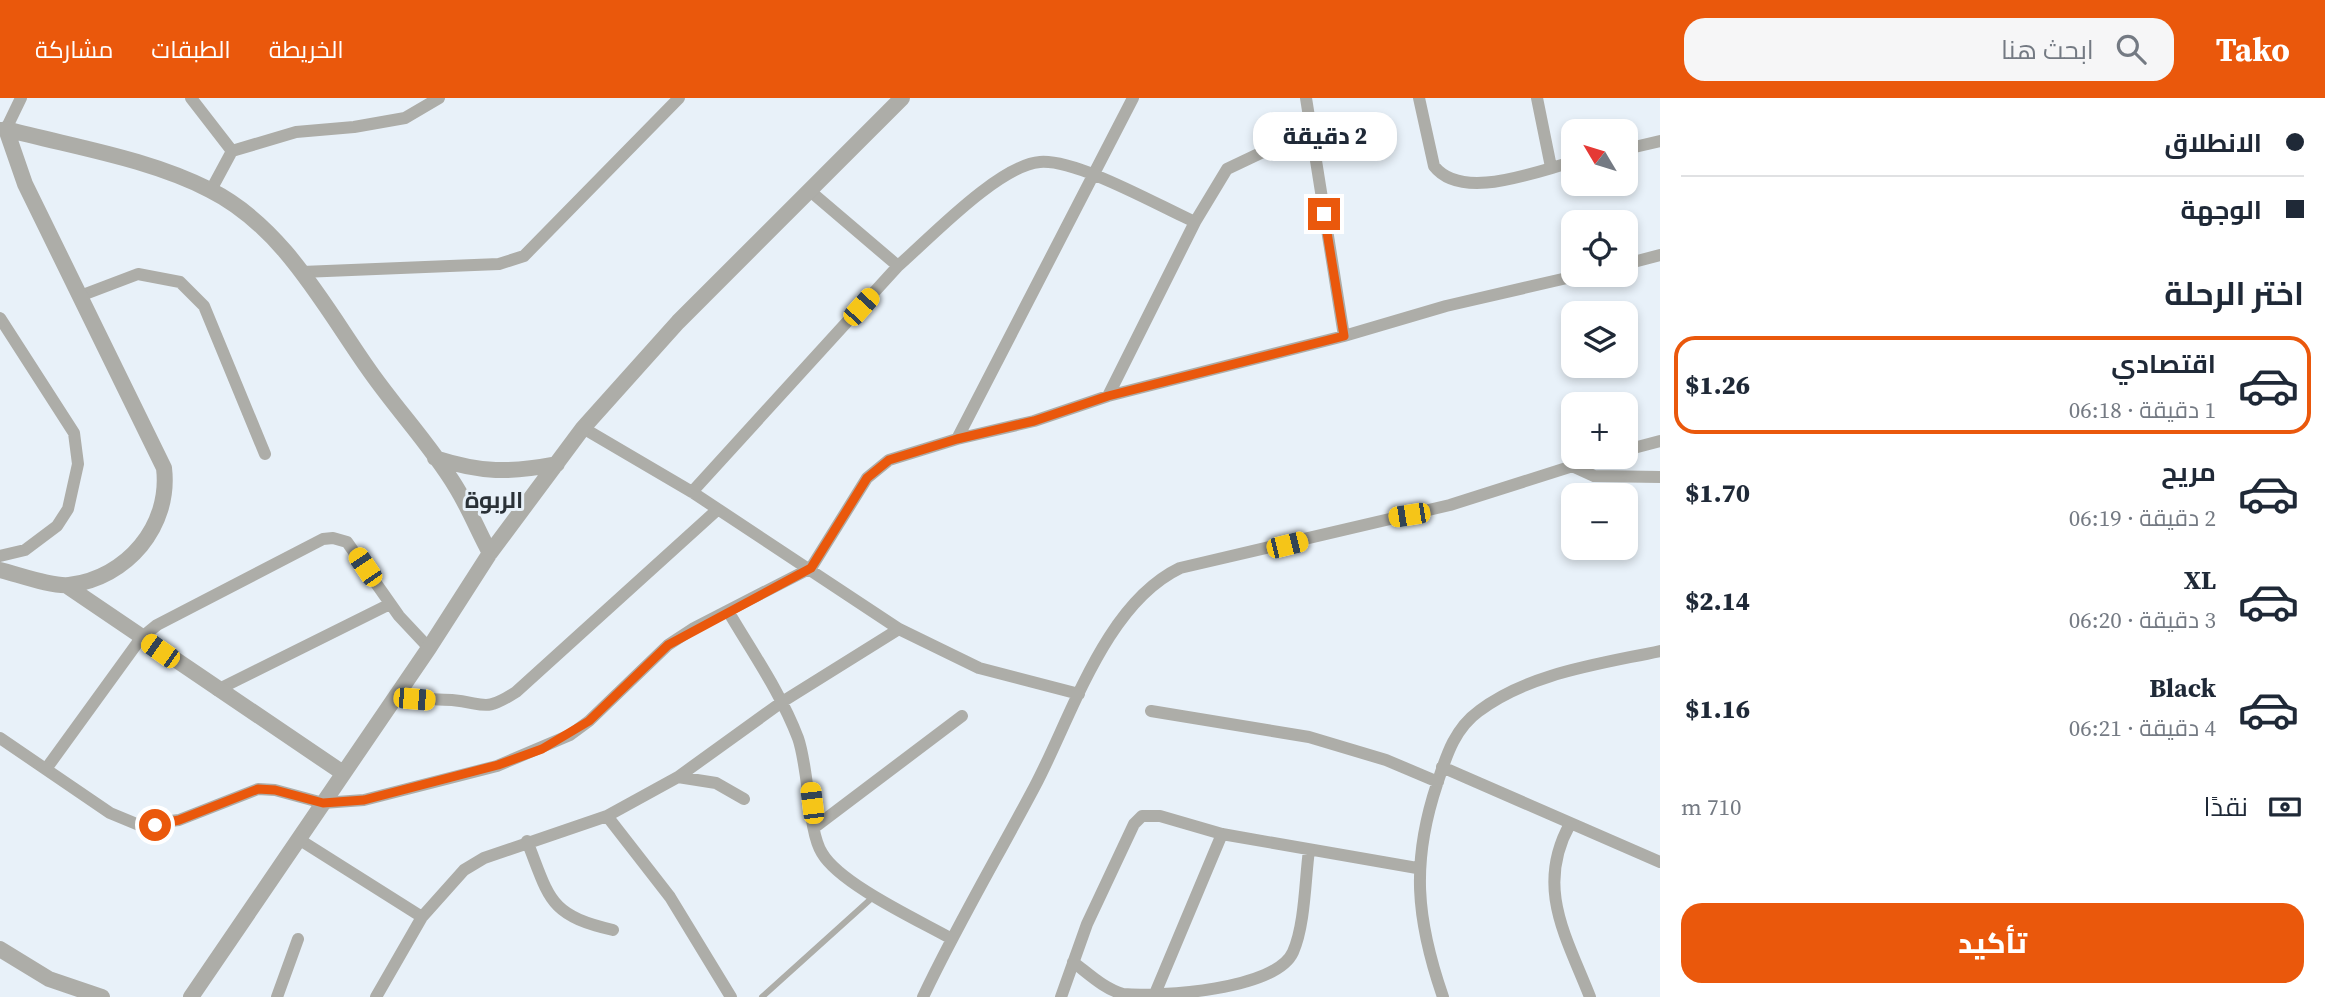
<!DOCTYPE html>
<html lang="ar">
<head>
<meta charset="utf-8">
<style>
	body { margin:0; font-family:"Source Serif 4",Cairo,serif; background:#f6f6f7; color:#1f2937; direction:rtl; height:100vh; display:flex; flex-direction:column; font-size:26px; white-space:nowrap }
	* { box-sizing:border-box; margin:0 }
	p { font-size:23px; color:#747a83 }
	.icon { flex:none; width:38px; height:38px; fill:none; stroke:currentColor; stroke-width:2; stroke-linecap:round; stroke-linejoin:round }
	.map { position:relative; flex:1; overflow:hidden; direction:ltr }
	.side { display:flex; flex-direction:column; background:#fff; width:665px }
	.side>* { flex:none }
	.guide { display:grid; align-content:center; height:154px; padding:0 21px; background:#fff }
	.needle { width:46px; rotate:308deg }
	.tools { position:absolute; left:1561px; top:21px; display:grid; gap:14px }
	.tools a { display:grid; place-items:center; width:77px; height:77px; border-radius:14px; background:#fff; box-shadow:0 4px 10px #0003; font-size:35px }
	.end { position:absolute; width:32px; height:32px; margin:-16px; border:9px solid #ea580c; background:#fff; box-shadow:0 0 0 4px #fff }
	.from { border-radius:50% }
	.bubble { position:absolute; height:49px; border-radius:21px; background:#fff; box-shadow:0 4px 10px #0003; font-size:23px; font-weight:800; line-height:49px; text-align:center; direction:rtl }
	.car { position:absolute; width:21px; height:42px; margin:-21px -10px; border-radius:9px; box-shadow:0 0 5px 2px #0007; background:linear-gradient(#f5c518 24%,#345 0 40%,#f5c518 0 76%,#345 0 86%,#f5c518 0) }
	.guide b { display:flex; align-items:center; gap:24px; height:66px; font-size:26px }
	.guide b+b { border-top:2px solid #e0e1e3 }
	.guide i { width:18px; height:18px; background:#1f2937 }
	ul { padding:0; list-style:none }
	li { display:flex; align-items:center; gap:21px; height:98px; margin:0 14px 10px; padding:0 7px; border:4px solid transparent; border-radius:21px }
	li div { flex:1 }
	li b { display:block; font-size:26px }
	li em { font-style:normal; font-weight:800 }
	li.active { border-color:#ea580c }
	li>.icon { width:63px; height:63px; stroke-width:1.5 }
	h2 { padding:0 21px; font-size:32px; line-height:84px }
	.pay { display:flex; align-items:center; gap:18px; height:77px; padding:0 21px; font-size:26px }
	.pay p { margin-inline-start:auto }
	.button { display:flex; gap:14px; margin-top:auto; padding:14px 21px }
	.button a { flex:1; height:80px; border-radius:21px; background:#ea580c; color:#fff; font-size:28px; font-weight:800; line-height:80px; text-align:center }
	header { display:flex; align-items:center; gap:42px; box-sizing:border-box; height:98px; padding:0 35px; background:#ea580c; color:#fff }
	header strong { font-size:33px }
	nav { display:flex; gap:38px; margin-inline-start:auto; font-size:24px }
	.search { width:490px; height:63px; background:#f6f6f7; display:flex; align-items:center; gap:18px; box-sizing:border-box; padding:0 24px; border-radius:21px; color:#747a83; font-size:26px }
	main { display:flex; flex:1; min-height:0 }
	.map>svg:first-child { display:block }
</style>
</head>
<body>
<header>
<strong>Tako</strong>
<div class="search"><svg class="icon" aria-label="search" viewBox="0 0 24 24"><circle cx="10" cy="10" r="6"/><path d="M15 15l6 6"/></svg>ابحث هنا</div>
<nav><a>الخريطة</a><a>الطبقات</a><a>مشاركة</a></nav>
</header>
<main>
<section class="side">
<div class="guide">
<b><i class="from"></i>الانطلاق</b>
<b><i></i>الوجهة</b>
</div>
<h2>اختر الرحلة</h2>
<ul>
<li class="active"><svg class="icon" aria-label="car" viewBox="0 0 24 24"><path d="M5 17H2v-5l4-1 3-4h7l3 4 3 1v5h-3M9 17h6M6 11h13"/><circle cx="7" cy="17" r="2"/><circle cx="17" cy="17" r="2"/></svg><div><b>اقتصادي</b><p>1 دقيقة · 06:18</p></div><em>$1.26</em></li>
<li><svg class="icon" aria-label="car" viewBox="0 0 24 24"><path d="M5 17H2v-5l4-1 3-4h7l3 4 3 1v5h-3M9 17h6M6 11h13"/><circle cx="7" cy="17" r="2"/><circle cx="17" cy="17" r="2"/></svg><div><b>مريح</b><p>2 دقيقة · 06:19</p></div><em>$1.70</em></li>
<li><svg class="icon" aria-label="car" viewBox="0 0 24 24"><path d="M5 17H2v-5l4-1 3-4h7l3 4 3 1v5h-3M9 17h6M6 11h13"/><circle cx="7" cy="17" r="2"/><circle cx="17" cy="17" r="2"/></svg><div><b>XL</b><p>3 دقيقة · 06:20</p></div><em>$2.14</em></li>
<li><svg class="icon" aria-label="car" viewBox="0 0 24 24"><path d="M5 17H2v-5l4-1 3-4h7l3 4 3 1v5h-3M9 17h6M6 11h13"/><circle cx="7" cy="17" r="2"/><circle cx="17" cy="17" r="2"/></svg><div><b>Black</b><p>4 دقيقة · 06:21</p></div><em>$1.16</em></li>
</ul>
<div class="pay"><svg class="icon" aria-label="cash" viewBox="0 0 24 24"><path d="M3 7h18v10H3z"/><circle cx="12" cy="12" r="2"/></svg>نقدًا<p>710 m</p></div>
<div class="button"><a>تأكيد</a></div>
</section>
<div class="map">
<svg width="1660" height="899" viewBox="0 0 1660 899">
	<rect width="100%" height="100%" fill="#e8f1f9"/>
	<g fill="none" stroke-linecap="round" stroke-linejoin="round">
		<path stroke="#adada8" stroke-width="6" d="M762,899L873,799"/>
		<path stroke="#adada8" stroke-width="12" d="M191,0L232,53
			M1306,0L1344,238
			M1419,0L1434,68C1462,104 1536,73 1573,64
			M1537,0L1551,69
			M0,30L6,31L21,0
			M1626,51L1660,43
			M211,92L232,53L296,34L354,29L405,20L439,0
			M810,93L898,168C930,140 999,67 1040,64C1077,61 1159,108 1195,124
			M1626,166L1660,157
			M302,174L499,166L524,158L679,0
			M80,198L138,176L180,184L204,208L265,356
			M0,220L74,335L78,366L68,411L57,428L25,452L0,458
			M1108,298L1195,124L1227,71L1267,52L1312,43
			M583,330L692,394L899,531L979,570L1079,596
			M957,341L1133,0
			M1626,352L1660,343
			M1570,367L1594,378L1660,379
			M692,394L898,168
			M728,513C752,554 781,595 798,640C809,671 808,733 822,755C840,786 918,822 950,840
			M217,592L390,506
			M395,599C414,601 433,601 452,602C486,605 483,615 516,594L717,412
			M1151,613L1309,639L1386,662L1438,684
			M0,640L110,715L139,727L179,722L258,691L275,692L323,705L364,702L497,668L570,637L589,623L668,547L694,530L811,470L867,380L889,362L957,341L1034,323L1108,298L1344,238L1446,208L1580,177
			M1442,669L1660,764
			M46,671L141,540L157,527L323,441L333,440L347,444L399,518L429,550
			M678,679L782,604L899,531
			M607,718L670,799L731,899
			M1570,726C1535,789 1566,838 1590,899
			M815,729L962,618
			M300,742L422,819
			M527,743C550,801 548,817 613,832
			M1073,864C1088,875 1104,891 1123,896C1160,899 1276,892 1293,854C1305,827 1305,782 1309,752
			M1154,898L1222,736
			M277,899L298,841
			M376,899L422,819L464,772L484,760L607,718L678,679L716,685L744,701
			M923,899C957,827 998,758 1035,688C1072,618 1105,506 1180,470L1450,407L1601,359
			M1061,899L1087,826L1134,726L1142,718H1160L1222,736L1417,770
			M1443,899C1416,821 1411,764 1437,686C1446,659 1454,631 1479,613C1529,575 1600,566 1660,553"/>
		<path stroke="#adada8" stroke-width="16" d="M6,31C73,49 147,60 210,92C282,128 323,206 367,269C395,310 430,346 456,389C469,410 478,433 490,455
			M435,360C482,375 509,375 557,366
			M0,472C17,476 52,489 69,487C127,480 171,428 164,370L25,86L6,31
			M67,488L343,675
			M0,851L49,881L102,899
			M191,899L429,550L490,455L583,330L678,224L902,0"/>
	</g>
	<g fill="none" stroke-linecap="round" stroke-linejoin="round">
		<path stroke="#ea580c" stroke-width="9" d="M155,727L179,722L258,691L275,692L323,705L364,702L498,667L542,651L589,623L668,547L811,470L867,380L889,362L957,341L1034,323L1108,298L1344,238L1324,116"/>
	</g>
	<g text-anchor="middle" dominant-baseline="central" stroke-width="6" stroke-linejoin="round" paint-order="stroke">
		<g font-size="23" font-weight="bold" fill="#2a3137" stroke="#e8f1f9">
			<text x="494" y="402">الربوة</text>
		</g>
	</g>
</svg>
<div class="tools">
<a><svg class="needle" viewBox="-14 -14 28 28"><path d="M0-13l5 13h-10z" fill="#e53935"/><path d="M0 13l5-13h-10z" fill="#747a83"/></svg></a>
<a><svg class="icon" aria-label="locate" viewBox="0 0 24 24"><circle cx="12" cy="12" r="6"/><path d="M12 2v4M12 18v4M2 12h4M18 12h4"/></svg></a>
<a><svg class="icon" aria-label="layers" viewBox="0 0 24 24"><path d="M12 4l9 5-9 5-9-5zM3 14l9 5 9-5"/></svg></a>
<a>+</a>
<a>−</a>
</div>
<i class="end from" style="left:155px;top:727px"></i>
<i class="end" style="left:1324px;top:116px"></i>
<div class="bubble" style="left:1253px;top:14px;width:144px">2 دقيقة</div>
<i class="car" style="left:861px;top:209px;rotate:42deg"></i>
<i class="car" style="left:1409px;top:417px;rotate:261deg"></i>
<i class="car" style="left:1287px;top:447px;rotate:76deg"></i>
<i class="car" style="left:365px;top:469px;rotate:326deg"></i>
<i class="car" style="left:160px;top:553px;rotate:305deg"></i>
<i class="car" style="left:414px;top:601px;rotate:95deg"></i>
<i class="car" style="left:812px;top:705px;rotate:353deg"></i>
</div>
</main>
</body>
</html>
